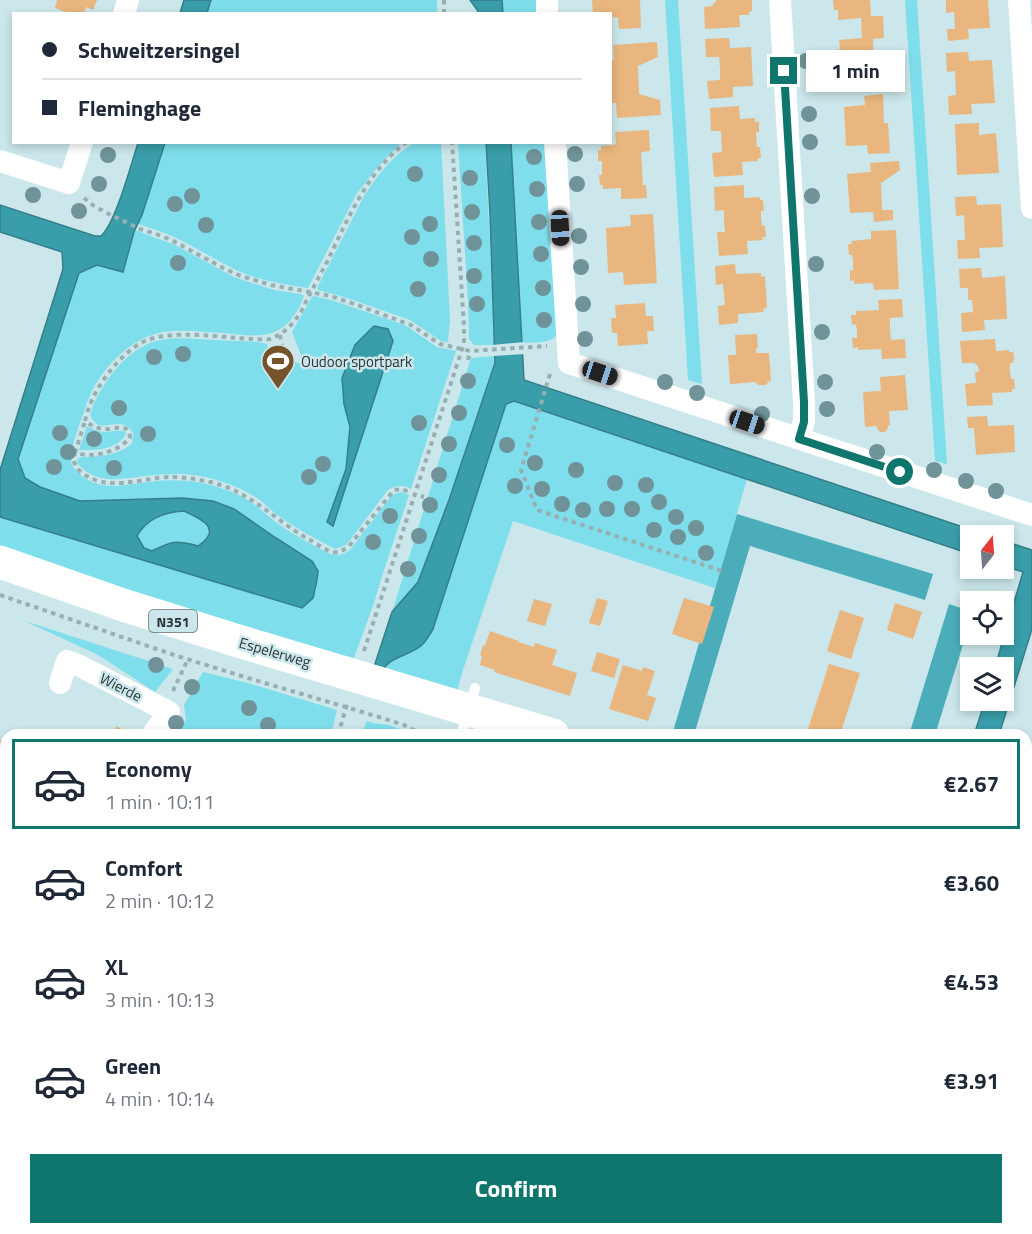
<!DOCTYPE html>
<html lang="en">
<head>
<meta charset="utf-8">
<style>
	body { margin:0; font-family:"Titillium Web",sans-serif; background:#f6f6f7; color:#1f2937; height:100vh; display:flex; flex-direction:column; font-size:22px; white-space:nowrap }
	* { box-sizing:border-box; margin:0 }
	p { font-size:20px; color:#747a83 }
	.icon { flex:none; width:33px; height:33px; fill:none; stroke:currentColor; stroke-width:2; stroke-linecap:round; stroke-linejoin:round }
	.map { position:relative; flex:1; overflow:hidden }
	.sheet { position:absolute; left:0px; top:729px; width:1032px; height:506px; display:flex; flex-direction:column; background:#fff; border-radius:18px 18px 0 0; box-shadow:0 3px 9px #0003 }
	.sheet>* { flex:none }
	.hud { position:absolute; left:12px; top:12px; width:600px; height:132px; border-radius:0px; box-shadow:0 3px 9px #0003; display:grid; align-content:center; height:132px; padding:0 30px; background:#fff }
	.needle { width:39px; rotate:17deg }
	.tools { position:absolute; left:960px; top:525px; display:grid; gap:12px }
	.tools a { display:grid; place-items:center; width:54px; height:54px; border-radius:0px; background:#fff; box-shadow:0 3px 9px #0003; font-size:30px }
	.end { position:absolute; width:27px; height:27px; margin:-14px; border:8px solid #0f766e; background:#fff; box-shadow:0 0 0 3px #fff }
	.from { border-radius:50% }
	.bubble { position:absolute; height:42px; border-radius:0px; background:#fff; box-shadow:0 3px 9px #0003; font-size:20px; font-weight:700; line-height:42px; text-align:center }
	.car { position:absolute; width:18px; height:36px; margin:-18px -9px; border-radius:8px; box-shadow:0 0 4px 2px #0007; background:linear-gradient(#222 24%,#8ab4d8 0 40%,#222 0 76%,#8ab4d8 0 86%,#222 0) }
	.hud b { display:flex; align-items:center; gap:21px; height:57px; font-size:22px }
	.hud b+b { border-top:2px solid #e0e1e3 }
	.hud i { width:15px; height:15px; background:#1f2937 }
	ul { padding:10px 0 0; list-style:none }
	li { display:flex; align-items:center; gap:18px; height:90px; margin:0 12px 9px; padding:0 18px; border:3px solid transparent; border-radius:0px }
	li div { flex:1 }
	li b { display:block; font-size:22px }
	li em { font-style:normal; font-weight:700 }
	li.selected { border-color:#0f766e }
	li>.icon { width:54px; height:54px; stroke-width:1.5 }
	.cta { display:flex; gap:12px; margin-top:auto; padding:12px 30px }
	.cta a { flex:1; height:69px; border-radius:0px; background:#0f766e; color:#fff; font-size:24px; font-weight:700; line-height:69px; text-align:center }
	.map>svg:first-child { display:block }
</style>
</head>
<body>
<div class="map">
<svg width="1032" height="1234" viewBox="0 0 1032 1234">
	<rect width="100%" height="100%" fill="#cbe7eb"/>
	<path fill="#7edeeb" d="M211,0H437V11L435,14L207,13Z
		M502,0H539L540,13H503Z
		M665,0H678L702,384L688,380Z
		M905,0H917L947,464L935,461Z
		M165,143H401L375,170L356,195L308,288C288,285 268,282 248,275C225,266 204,252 182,241C168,233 153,229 138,224Z
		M414,143H441L450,320L448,342L441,341L410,320L344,297L318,290L317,288L364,196C377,176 393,155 414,143Z
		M458,143H485L495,345H474L469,339L468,301Z
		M511,143H547L557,335C550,344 533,342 522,343Z
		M135,230L175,245L234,277L274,290L301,294L304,296C298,312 289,327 272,333C257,338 238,334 222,333C203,332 182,329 163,332C126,339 95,375 85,409C80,424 68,451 72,466C94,493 119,486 148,482C162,480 176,480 190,481C212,484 236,491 255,505C263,511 271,519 280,525C295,536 312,544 328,553C337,556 343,555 350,550L392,495L401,492L409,495L384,570L373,606L352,663L0,552V517L302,607L312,561L276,538L234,509L213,501L182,498L80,501L40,487L25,479L18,459L79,273L97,265L123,272Z
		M314,296L331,300L405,325L437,347L456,351L411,489C402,484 396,486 388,490L350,540L346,545L335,549C317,540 299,530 283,519C275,514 268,507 261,501C239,485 210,476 183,474C174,474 164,474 155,475C128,477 98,488 77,463L78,458L82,457C97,457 121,455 132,443L133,433C120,411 99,440 90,414C99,386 126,349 156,341C175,336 196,339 216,340C230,341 244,341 258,342L267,344L269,349L268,353L308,366L310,362L303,360L292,332L312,297Z
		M496,356L495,363L449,500L418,582L392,612L471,358Z
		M514,401L747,479L715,588L513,521L463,670L455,699L382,672L385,666L400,656L433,629L506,404Z
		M87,426C106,437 107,429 125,431L126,434C118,449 97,451 81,450H79Z
		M184,511C202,519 223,529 198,546C176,540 172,541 152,551L144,548L137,536C147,517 164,512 184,511Z
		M25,621L173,669L155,692L98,655Z
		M203,672L248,683L337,710L331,735H175L186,720L184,705Z
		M367,721C373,723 377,724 382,724C393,725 404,731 413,735H366L363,731Z"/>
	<path fill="#4badb9" d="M737,514L933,574L925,600L750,546L694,735H672Z
		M949,604L970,611V622L935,735H909Z"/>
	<path fill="#399eaa" stroke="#357f88" stroke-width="1.5" fill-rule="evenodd" d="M184,0H211L207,13H180Z
		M470,0H502L503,13H478V11Z
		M138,143H165L142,215L134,232L123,272L97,265L79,273L18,459L25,478L40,487L80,501L182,498L213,501L234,509L276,538L312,561L318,571L317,580L313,598L302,608L0,517V470L63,269L62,252L0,232V205L95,236H101C116,222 131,164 138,143ZM184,511C202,519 223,529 198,546C176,540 172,541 152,551L144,548L137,536C147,518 164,512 184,511Z
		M486,143H511L524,380L987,535L970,536V554L514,401L506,404L433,629C430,634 426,641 422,645C410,656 389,656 382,672L373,670L392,612L418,582L449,500L495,363L490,214Z
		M374,326L388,329L393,341L333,526L327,522L346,469L350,427L344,404L342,378L355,345Z
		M1004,541L1032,550V629L999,735H974L985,701L1004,700V668L995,667L1023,572L1004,566Z"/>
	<path fill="#cbe7eb" d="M525,342L526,354L493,356L492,345Z"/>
	<path fill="#e8b67e" d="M57,0H97L93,10L86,7L84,14H71L55,8Z
		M592,0H640L641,28L619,29L618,17L610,18V14H593Z
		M717,0H752V11L749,12V15H739L740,27L705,29L704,7L712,6Z
		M833,0H870L871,16H883L884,38L873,39L874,68L886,67L887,86L864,87V77L842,78L841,69H837L836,50L840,49L839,40L862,38L861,18L838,20V10H834Z
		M946,0H988L990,28L968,29L969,39L948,41L947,29H955L954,12L946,13Z
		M729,38L730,48L751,47L753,86L733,87V97L709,99L707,81L720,80V68L719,57H706L705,39Z
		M657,42L658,57L638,66L639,94L660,100L661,115L617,118L616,103H610V60H614L613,45Z
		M968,52L969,61L992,60L995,103L971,104L972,114L949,115L948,96L956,95L955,71L947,72L946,53Z
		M883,94L884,123H888L890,153L868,154L867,145L846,146L844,107L865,105L864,96Z
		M739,106L740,119L755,118V122L759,121V132H756L757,147H760L761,158H758V161L742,162L743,175L714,177L712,153L722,152L721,131H711L710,108Z
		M979,123V135L996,133L999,173L957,175L955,124Z
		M649,130L650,151L641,152L643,185H646L647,198L621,199V188L603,189V185H600L599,175H602V161H598V150H601V146L614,145L616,143L615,132Z
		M899,161L900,170L881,183L882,210H893V220L874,222L873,212L850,213L847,174L871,172L870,163Z
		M744,185V198L760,197V200H763L764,211H761V219L762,226H765L766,237H762L763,240L747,241L748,254L719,256L717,232H725L724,221V210L715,211L714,187Z
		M976,196L977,205L1001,204L1003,247L979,248L980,258L958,259L957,240H965L964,215L956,216L955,197Z
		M653,214L657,283L624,285L623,272L608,273L606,228L631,226L630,215Z
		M896,230L899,289L874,290L873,283L854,284V280L850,281V270H853V262L852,255H849L848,244H852L851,241L871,239V231Z
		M735,264L736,274L761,273V277L765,276L767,308L763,309L764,312L738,314V323L719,325L718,306L725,305L723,284L716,285L715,266Z
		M981,268L982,278L1005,276L1007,319L984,320L985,330L962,332L961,313L973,312L972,300H968V288H960L959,269Z
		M902,299L903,317L890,318V329L891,340L905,339L906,358L882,359L881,349L858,350V347L853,348L852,338H857V331L856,324L852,325L851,315H856V311L879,310L878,300Z
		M645,303L646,316H653L654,331H647L648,344L618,346L617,333H612L611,318H616L615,305Z
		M757,334L758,348H756V353H769L771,381H769L766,385H759L755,382L730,384L728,355H736L735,335Z
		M995,339L996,351L1009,350V352H1013L1014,357L1013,363H1010V371L1011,379H1014L1015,389H1012V392L992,393L993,405L967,406L965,384L976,383L975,372H979L978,366L974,363H962L960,341Z
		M905,375L908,410L889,411L890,425L888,426V428L885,432H880L877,429V426L865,427L863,392L881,391L880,377Z
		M987,416L988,426L1014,425L1015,452L976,455L974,428H968L967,417Z
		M597,598L608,601L600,626L589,623Z
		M684,598L714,607L702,644L672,634Z
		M534,599L552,604L545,626L527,621Z
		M895,603L922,612L913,639L887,630Z
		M840,610L864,618L851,659L827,651Z
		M490,631L519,641L518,642L525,644L534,647L535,643L557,650L552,665L577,673L570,696L494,672L495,670L480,665L482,656L480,655L483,645L485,646Z
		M597,652L620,659L614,678L591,671Z
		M829,664L860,673L840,735H806Z
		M623,665L642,671L643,667L655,671L647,695L656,698L648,721L609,709Z
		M117,726L130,735H110Z
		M0,740L6,742V791L0,808Z
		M0,888H6V926H0Z
		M6,998V1023L0,1024V999Z
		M0,1050H6V1085H0Z
		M6,1107V1130H0V1108Z
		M0,1199H3L4,1207H6V1228H61V1234H29V1232H19V1234H0Z"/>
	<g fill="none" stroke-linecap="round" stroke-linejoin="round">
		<path stroke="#98afb2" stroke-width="4" stroke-dasharray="4.5 4.5" stroke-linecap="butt" d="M444,0V14
			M407,142C367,171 348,219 327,262C318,279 309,295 301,312C293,324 284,334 270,339C233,341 180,327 145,341C134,346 124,355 116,364C101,381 90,399 85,421C91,425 97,429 105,429C115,430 129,421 130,438C116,453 94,458 75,453C73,461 74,467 81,472C107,493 140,478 170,477C183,477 197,479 210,482C248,490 275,520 308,539C316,543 324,550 333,552C339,553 344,550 349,546L394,490L402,489L411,493
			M84,198L94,206L107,213L140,229L162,236L177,243L225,269L241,276L271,285L331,296L357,305L411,325L440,344L470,351L547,346
			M280,335L284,359
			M468,360L470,351
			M550,374L521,470L537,510L722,571
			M75,453L85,421
			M421,496L424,497
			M0,595L177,656L248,678L379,717L404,725L423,735
			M364,651L464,343V326L452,142
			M173,691L188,659
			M338,735L348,701
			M1026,929L1032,931
			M611,1228L612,1234"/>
		<path stroke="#fff" stroke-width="10" d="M463,728L475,688"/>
		<path stroke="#fff" stroke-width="22" d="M547,0V14
			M780,0L804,402V421L799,439
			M1019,0L1032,208
			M124,14L128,0
			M555,142L569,363L1032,515
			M0,161L69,183L82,142
			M60,683L67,661L80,666L169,712L152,735
			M0,952H6
			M0,1166H6"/>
		<path stroke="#fff" stroke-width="32" d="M579,1228L580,1234"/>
		<path stroke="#fff" stroke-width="33" d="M0,562L123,605L235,640L553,735
			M1026,885L1032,887"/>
	</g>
	<g fill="#6f9398">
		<circle cx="806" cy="61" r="8"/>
		<circle cx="809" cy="114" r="8"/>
		<circle cx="810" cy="142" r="8"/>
		<circle cx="575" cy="154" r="8"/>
		<circle cx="108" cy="155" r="8"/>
		<circle cx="534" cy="157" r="8"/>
		<circle cx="415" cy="174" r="8"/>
		<circle cx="470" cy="178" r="8"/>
		<circle cx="99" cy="184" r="8"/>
		<circle cx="577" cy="184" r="8"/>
		<circle cx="537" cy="189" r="8"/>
		<circle cx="33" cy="195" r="8"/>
		<circle cx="192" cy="196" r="8"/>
		<circle cx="812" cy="196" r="8"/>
		<circle cx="175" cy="204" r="8"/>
		<circle cx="79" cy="211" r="8"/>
		<circle cx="472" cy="212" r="8"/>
		<circle cx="539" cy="222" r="8"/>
		<circle cx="430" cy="224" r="8"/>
		<circle cx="206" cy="225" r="8"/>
		<circle cx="579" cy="236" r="8"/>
		<circle cx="412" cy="237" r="8"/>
		<circle cx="474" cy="243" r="8"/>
		<circle cx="541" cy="254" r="8"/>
		<circle cx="431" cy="259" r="8"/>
		<circle cx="178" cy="263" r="8"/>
		<circle cx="816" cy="264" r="8"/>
		<circle cx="581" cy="267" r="8"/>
		<circle cx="474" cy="276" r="8"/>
		<circle cx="543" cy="288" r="8"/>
		<circle cx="418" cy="289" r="8"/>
		<circle cx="477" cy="304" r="8"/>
		<circle cx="583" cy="304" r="8"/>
		<circle cx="544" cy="320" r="8"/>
		<circle cx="822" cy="332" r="8"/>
		<circle cx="585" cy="339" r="8"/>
		<circle cx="183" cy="354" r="8"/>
		<circle cx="154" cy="357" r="8"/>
		<circle cx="468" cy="381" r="8"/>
		<circle cx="665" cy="382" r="8"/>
		<circle cx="825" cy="382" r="8"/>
		<circle cx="697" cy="393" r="8"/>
		<circle cx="119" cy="408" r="8"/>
		<circle cx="827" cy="409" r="8"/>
		<circle cx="459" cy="413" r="8"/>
		<circle cx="762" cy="414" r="8"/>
		<circle cx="419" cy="423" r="8"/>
		<circle cx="60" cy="433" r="8"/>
		<circle cx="148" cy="434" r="8"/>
		<circle cx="94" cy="439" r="8"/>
		<circle cx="449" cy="444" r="8"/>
		<circle cx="507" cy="445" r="8"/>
		<circle cx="68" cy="452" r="8"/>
		<circle cx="877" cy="452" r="8"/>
		<circle cx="535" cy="463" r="8"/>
		<circle cx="323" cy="464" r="8"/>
		<circle cx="54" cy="467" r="8"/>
		<circle cx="114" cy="468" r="8"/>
		<circle cx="576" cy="470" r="8"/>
		<circle cx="934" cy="470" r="8"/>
		<circle cx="439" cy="475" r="8"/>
		<circle cx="309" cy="477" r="8"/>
		<circle cx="966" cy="481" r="8"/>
		<circle cx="615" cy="483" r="8"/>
		<circle cx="646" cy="485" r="8"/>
		<circle cx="515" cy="486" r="8"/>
		<circle cx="542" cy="489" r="8"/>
		<circle cx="996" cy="491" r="8"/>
		<circle cx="659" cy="502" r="8"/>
		<circle cx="562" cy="504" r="8"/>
		<circle cx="430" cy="505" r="8"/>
		<circle cx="607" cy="509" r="8"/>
		<circle cx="632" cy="509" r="8"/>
		<circle cx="583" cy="510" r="8"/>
		<circle cx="390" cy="516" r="8"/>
		<circle cx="676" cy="517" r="8"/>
		<circle cx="696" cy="528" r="8"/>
		<circle cx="654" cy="530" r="8"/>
		<circle cx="419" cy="536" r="8"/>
		<circle cx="678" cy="537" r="8"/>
		<circle cx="373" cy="542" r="8"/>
		<circle cx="706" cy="553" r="8"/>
		<circle cx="408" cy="569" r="8"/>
		<circle cx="156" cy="665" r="8"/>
		<circle cx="192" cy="687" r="8"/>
		<circle cx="249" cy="708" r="8"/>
		<circle cx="176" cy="723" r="8"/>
		<circle cx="268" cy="725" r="8"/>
	</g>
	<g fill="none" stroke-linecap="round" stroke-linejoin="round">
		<path stroke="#0f766e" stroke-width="8" d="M784,71L804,402V422L799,439L900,472"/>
	</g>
	<defs>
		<g id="stadium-pin" transform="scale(1.725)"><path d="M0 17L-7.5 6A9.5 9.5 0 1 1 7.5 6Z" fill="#75532b" stroke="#cbe7eb"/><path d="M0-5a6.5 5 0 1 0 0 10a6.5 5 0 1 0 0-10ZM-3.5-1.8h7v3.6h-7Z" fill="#fff"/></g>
	</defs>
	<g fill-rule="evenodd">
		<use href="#stadium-pin" x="278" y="361"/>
	</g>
	<g text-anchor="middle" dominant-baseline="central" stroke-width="5" stroke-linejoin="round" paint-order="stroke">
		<rect fill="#cbe7eb" stroke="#5b6b6d" stroke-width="1.5" x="149" y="610" width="48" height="22" rx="4.5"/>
		<g font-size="14" font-weight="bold" fill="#2b3637">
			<text x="173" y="621">N351</text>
		</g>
		<g font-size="15" fill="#2b3637" stroke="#cbe7eb" text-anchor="start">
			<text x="301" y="361">Oudoor sportpark</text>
		</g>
		<g font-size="15" fill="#2b3637" stroke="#cbe7eb">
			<text transform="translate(275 652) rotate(16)">Espelerweg</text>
			<text transform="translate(121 687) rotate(27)">Wierde</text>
		</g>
	</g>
</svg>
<div class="tools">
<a><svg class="needle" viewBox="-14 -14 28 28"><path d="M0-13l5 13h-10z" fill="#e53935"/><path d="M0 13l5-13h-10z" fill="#747a83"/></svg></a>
<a><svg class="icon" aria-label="locate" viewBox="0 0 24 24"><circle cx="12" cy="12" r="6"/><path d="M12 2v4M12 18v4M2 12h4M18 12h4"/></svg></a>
<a><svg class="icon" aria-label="layers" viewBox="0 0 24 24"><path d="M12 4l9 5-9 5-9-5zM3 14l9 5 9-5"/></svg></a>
</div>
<i class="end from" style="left:900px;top:472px"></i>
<i class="end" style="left:784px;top:71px"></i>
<div class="bubble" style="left:806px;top:50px;width:99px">1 min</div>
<i class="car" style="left:560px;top:228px;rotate:177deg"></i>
<i class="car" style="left:600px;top:373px;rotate:108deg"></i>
<i class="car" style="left:747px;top:422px;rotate:109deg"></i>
<div class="hud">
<b><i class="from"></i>Schweitzersingel</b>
<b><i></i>Fleminghage</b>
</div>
<section class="sheet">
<ul>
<li class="selected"><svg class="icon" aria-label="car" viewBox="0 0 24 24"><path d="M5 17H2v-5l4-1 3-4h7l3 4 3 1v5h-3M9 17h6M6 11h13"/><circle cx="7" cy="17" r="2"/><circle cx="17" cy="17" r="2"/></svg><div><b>Economy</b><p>1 min · 10:11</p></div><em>€2.67</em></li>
<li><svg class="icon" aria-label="car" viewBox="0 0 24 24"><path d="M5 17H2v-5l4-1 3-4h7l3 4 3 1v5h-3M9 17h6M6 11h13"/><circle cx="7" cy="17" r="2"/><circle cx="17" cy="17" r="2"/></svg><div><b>Comfort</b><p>2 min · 10:12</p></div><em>€3.60</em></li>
<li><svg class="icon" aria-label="car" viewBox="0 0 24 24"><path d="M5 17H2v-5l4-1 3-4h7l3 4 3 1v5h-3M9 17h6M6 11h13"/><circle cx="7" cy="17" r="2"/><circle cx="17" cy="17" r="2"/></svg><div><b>XL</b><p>3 min · 10:13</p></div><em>€4.53</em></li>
<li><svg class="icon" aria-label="car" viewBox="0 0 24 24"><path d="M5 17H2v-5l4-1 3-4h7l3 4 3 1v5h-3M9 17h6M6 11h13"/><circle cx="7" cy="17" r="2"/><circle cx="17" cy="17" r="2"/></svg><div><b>Green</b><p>4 min · 10:14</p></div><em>€3.91</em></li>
</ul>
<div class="cta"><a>Confirm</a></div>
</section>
</div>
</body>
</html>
